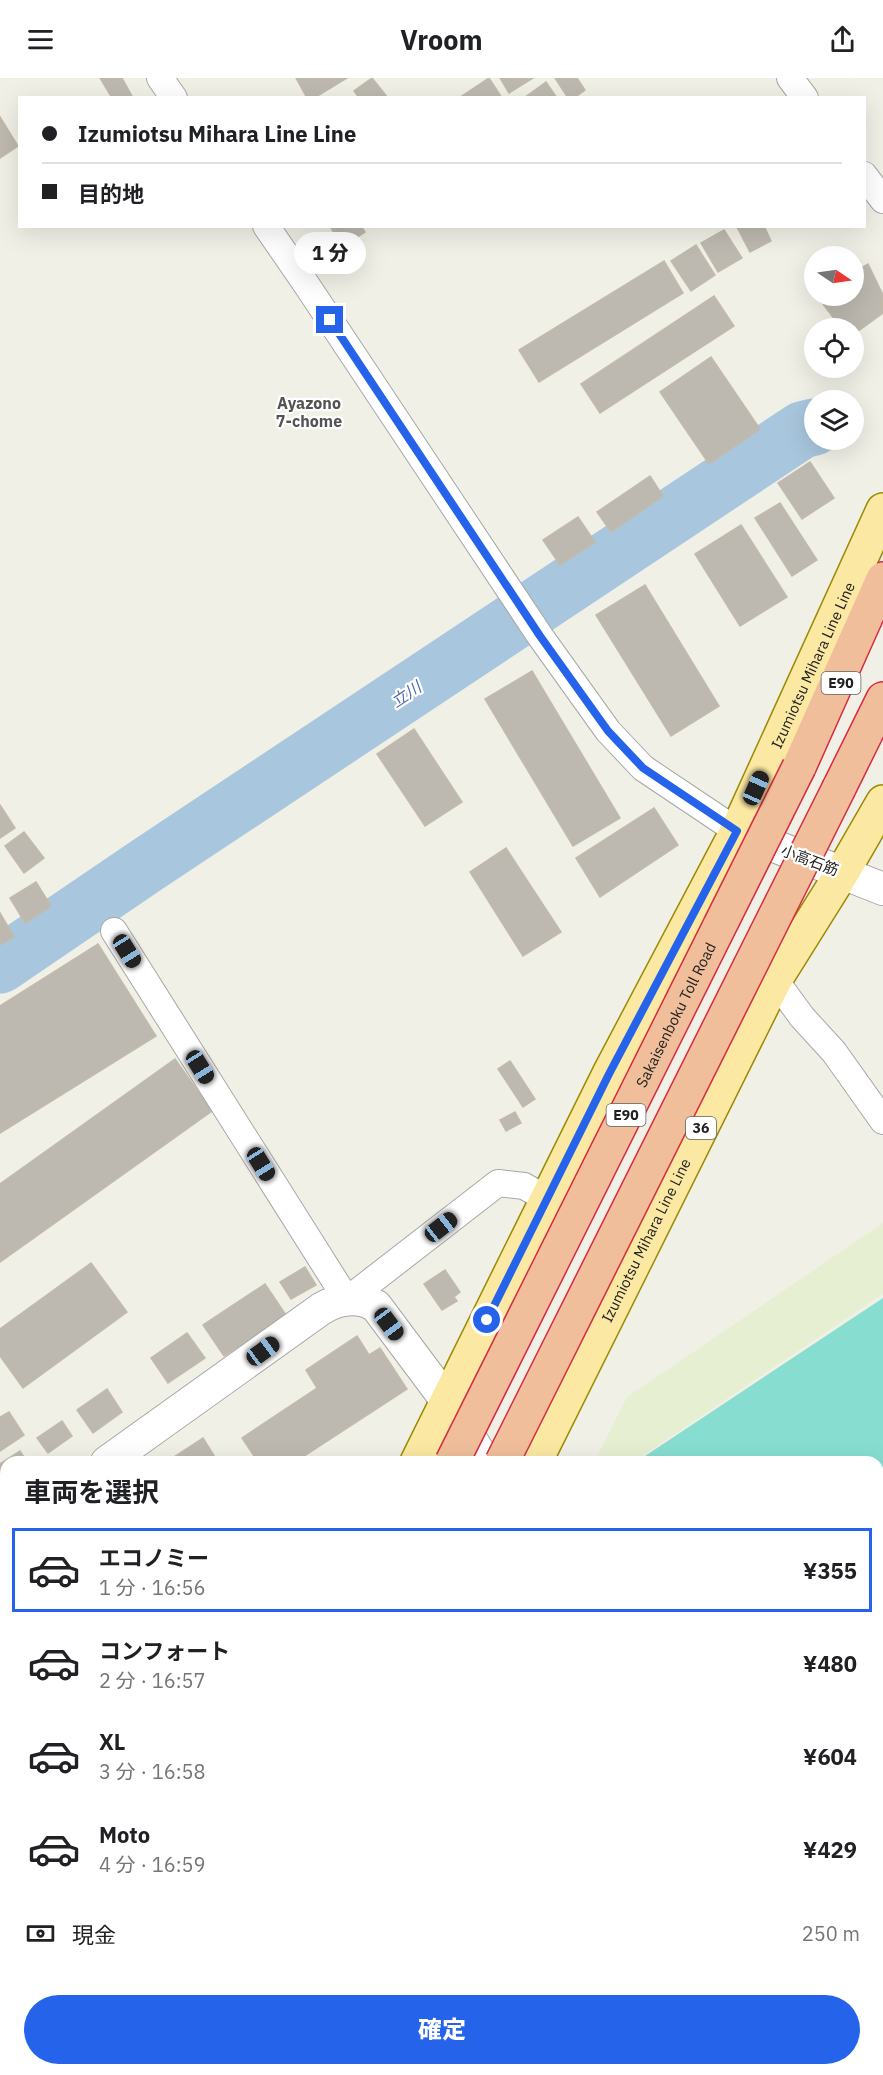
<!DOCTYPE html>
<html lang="ja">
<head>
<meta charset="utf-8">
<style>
	body { margin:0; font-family:"IBM Plex Sans","Noto Sans JP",sans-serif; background:#f2f2f2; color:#202124; height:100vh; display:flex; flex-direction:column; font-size:22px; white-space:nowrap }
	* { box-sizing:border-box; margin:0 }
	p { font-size:20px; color:#757577 }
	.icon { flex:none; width:33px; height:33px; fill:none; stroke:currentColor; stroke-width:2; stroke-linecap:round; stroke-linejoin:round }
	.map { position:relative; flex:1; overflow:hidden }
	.drawer { position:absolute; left:0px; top:1378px; width:884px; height:620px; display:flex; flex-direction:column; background:#fff; border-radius:18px 18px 0 0; box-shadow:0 6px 24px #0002 }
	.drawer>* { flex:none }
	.guide { position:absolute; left:18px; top:18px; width:848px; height:132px; border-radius:0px; box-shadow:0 6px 24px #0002; display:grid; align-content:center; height:132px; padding:0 24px; background:#fff }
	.needle { width:39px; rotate:103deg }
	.controls { position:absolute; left:804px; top:168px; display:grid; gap:12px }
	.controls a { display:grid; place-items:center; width:60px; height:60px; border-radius:50%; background:#fff; box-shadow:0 6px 24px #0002; font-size:30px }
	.end { position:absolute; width:27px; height:27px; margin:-14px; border:8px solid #2563eb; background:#fff; box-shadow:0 0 0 3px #fff }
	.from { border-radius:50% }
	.bubble { position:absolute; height:42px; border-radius:21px; background:#fff; box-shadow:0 6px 24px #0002; font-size:20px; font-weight:800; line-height:42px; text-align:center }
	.car { position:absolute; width:18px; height:36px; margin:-18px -9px; border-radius:8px; box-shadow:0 0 4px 2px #0007; background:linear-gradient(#222 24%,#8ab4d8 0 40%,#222 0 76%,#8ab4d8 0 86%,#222 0) }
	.guide b { display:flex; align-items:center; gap:21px; height:57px; font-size:22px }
	.guide b+b { border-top:2px solid #e0e0e0 }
	.guide i { width:15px; height:15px; background:#202124 }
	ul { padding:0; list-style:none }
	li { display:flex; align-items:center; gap:18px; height:84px; margin:0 12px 9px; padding:0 12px; border:3px solid transparent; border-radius:0px }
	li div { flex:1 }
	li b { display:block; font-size:22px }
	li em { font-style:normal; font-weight:800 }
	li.current { border-color:#2563eb }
	li>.icon { width:54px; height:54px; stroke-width:1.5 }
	h2 { padding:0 24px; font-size:27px; line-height:72px }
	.pay { display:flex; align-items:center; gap:15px; height:66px; padding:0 24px; font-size:22px }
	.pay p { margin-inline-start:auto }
	.primary-button { display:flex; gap:12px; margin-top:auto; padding:12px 24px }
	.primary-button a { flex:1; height:69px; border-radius:36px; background:#2563eb; color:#fff; font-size:24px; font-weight:800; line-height:69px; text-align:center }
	header { display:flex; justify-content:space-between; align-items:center; height:78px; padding:0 24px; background:#fff; font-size:27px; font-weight:800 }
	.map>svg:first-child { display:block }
</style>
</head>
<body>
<header><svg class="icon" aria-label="menu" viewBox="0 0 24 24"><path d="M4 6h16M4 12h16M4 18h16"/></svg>Vroom<svg class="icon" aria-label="share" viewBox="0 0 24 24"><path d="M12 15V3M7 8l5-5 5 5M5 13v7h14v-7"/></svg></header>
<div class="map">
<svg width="883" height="1997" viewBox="0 0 883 1997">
	<rect width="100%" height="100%" fill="#f1f0e7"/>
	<path fill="#e7efd3" d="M883,1145V1216L633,1384H594L627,1319Z"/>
	<path fill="#87ded0" d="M883,1220V1761L878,1753V1384H636Z
		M878,1756L883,1764V1915L878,1907Z"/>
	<path fill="#fff" d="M541,498L571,539L524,565L495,525Z"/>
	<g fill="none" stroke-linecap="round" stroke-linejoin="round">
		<path stroke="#a8c6dd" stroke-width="57" d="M0,887L147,787L802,352L814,349"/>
	</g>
	<path fill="#bdb9b0" stroke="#c2baaa" stroke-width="1.5" d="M100,0H122L133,20H112Z
		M296,0H347L314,20H307Z
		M372,0L388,20H359L354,13Z
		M489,0L502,20H459Z
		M500,0H533L509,15Z
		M555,0H577L585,12L574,20H568Z
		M546,4L557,20H524Z
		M0,39L18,68L0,80Z
		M330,148H361L365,154L342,169Z
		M739,148H764L771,163L750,174L737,149Z
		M724,152L742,180L718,194L701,165Z
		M696,167L715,197L691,213L671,183Z
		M664,183L683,215L539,304L519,272Z
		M868,186L883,217V235L854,256V250H841L817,218H854V194Z
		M714,218L734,248L600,335L581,306Z
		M711,279L760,351L709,386L660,314Z
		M810,384L834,420L802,441L778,405Z
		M650,398L663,418L611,454L597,434Z
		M780,425L817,482L792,498L755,440Z
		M578,439L595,464L560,487L543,462Z
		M741,447L787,519L740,548L695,476Z
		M645,507L719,628L671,658L596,537Z
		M532,593L620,740L573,768L485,621Z
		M414,651L462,724L425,748L377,676Z
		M0,727L15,750L0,760Z
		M654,730L678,767L600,819L576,780Z
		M24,754L44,780L24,795L5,768Z
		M506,770L561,854L523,878L470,794Z
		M36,804L51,828L25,845L10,820Z
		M0,835L14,859L0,867Z
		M98,866L156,958L0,1055V928Z
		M175,981L212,1033L0,1184V1106Z
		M510,983L535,1021L523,1029L498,991Z
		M515,1034L521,1045L506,1053L500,1042Z
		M91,1185L127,1234L23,1310L0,1278V1251Z
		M305,1189L316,1207L291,1221L280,1204Z
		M445,1192L460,1214L454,1219L457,1223L442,1232L424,1206Z
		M265,1206L286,1237L224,1278L203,1247Z
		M187,1255L205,1280L168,1305L151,1280Z
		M357,1258L369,1277L380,1270L407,1311L295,1384H258L242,1360L317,1310L306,1292Z
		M107,1311L122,1334L93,1355L77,1332Z
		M9,1334L24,1357L0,1373V1339Z
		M62,1343L72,1358L48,1375L37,1360Z
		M203,1360L218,1384H173L171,1381Z
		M20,1373L27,1384H6V1411L0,1414V1386Z
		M0,1666L6,1674V1687L0,1692Z
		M6,1698V1726L0,1731V1703Z
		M6,1778V1800L0,1791V1782Z
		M4,1950L6,1953V1989L0,1993V1953Z"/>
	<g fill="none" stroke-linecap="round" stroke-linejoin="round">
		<g stroke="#a7a7a7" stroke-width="28">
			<path id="minor" d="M160,0L174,20
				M790,0L805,20
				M864,97L883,122
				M266,148L304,203L540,558L608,653L643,690L737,753
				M114,853L347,1222L498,1105L524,1108L547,1121
				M775,902L802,939L834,974L883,1043
				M0,1760L5,1757"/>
		</g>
		<g stroke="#a7a7a7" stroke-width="34">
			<path id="tertiary" d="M739,754L883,811
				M107,1384L321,1231C339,1220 359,1218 376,1228L447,1323L485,1384
				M0,1462L6,1457
				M0,1569L6,1578
				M878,1955L883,1962
				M255,1992L258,1997"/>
		</g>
		<g stroke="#9b8a02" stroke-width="36">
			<g id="primary">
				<path id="s1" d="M417,1384L609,996L737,753L883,432"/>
				<path id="s2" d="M535,1384L775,902L842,795L883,724"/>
				<path d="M111,1997L114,1992"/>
				<path d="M232,1997L234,1992"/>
			</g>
		</g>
		<g stroke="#d92a3f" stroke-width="36">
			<path id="trunk" d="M799,689L883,501
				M839,710L883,621
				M146,1997L149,1992
				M197,1997L199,1992"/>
		</g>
		<use href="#minor" stroke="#fff" stroke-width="26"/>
		<use href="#tertiary" stroke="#fff" stroke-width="32"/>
		<use href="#primary" stroke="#fbe8a2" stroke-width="33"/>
		<use href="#trunk" stroke="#f0be9a" stroke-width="33"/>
		<g stroke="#d92a3f" stroke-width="36" stroke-linecap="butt">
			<g id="trunk-bridge">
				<path id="s3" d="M452,1384L799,689"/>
				<path d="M502,1384L839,710"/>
			</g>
		</g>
		<use href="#trunk-bridge" stroke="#f0be9a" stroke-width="33"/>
	</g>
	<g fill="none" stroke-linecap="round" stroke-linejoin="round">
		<path stroke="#2563eb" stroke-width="8" d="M330,242L540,558L608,653L643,690L737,753L609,996L487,1242"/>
	</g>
	<g text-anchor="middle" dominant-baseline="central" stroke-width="4.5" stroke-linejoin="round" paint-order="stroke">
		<g fill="#fff" stroke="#636363" stroke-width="1.5">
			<rect x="821.5" y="594" width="39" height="22" rx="4.5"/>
			<rect x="606.5" y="1026" width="39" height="22" rx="4.5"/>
			<rect x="686" y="1039" width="30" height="22" rx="4.5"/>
		</g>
		<g font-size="14" font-weight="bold" fill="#202020">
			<text x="841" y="605">E90</text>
			<text x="626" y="1037">E90</text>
			<text x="701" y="1050">36</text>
		</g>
		<g font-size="15" fill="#202020" stroke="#fff">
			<text stroke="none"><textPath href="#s1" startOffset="890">Izumiotsu Mihara Line Line</textPath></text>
			<text transform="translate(810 782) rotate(21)">小高石筋</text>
			<text stroke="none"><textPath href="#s3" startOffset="500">Sakaisenboku Toll Road</textPath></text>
			<text stroke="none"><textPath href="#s2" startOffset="248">Izumiotsu Mihara Line Line</textPath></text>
		</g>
		<g font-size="16" font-weight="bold" fill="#535353" stroke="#fff">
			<text x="309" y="325">Ayazono<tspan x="309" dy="18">7-chome</tspan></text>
		</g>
		<g font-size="16" font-style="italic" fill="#4d68b0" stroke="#fff">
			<text transform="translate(406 616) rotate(-34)">立川</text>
		</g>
	</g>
</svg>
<div class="controls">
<a><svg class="needle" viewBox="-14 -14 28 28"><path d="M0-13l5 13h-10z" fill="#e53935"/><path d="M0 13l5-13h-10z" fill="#757577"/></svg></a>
<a><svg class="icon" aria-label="locate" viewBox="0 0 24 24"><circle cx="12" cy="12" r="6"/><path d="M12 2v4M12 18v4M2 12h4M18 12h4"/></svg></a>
<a><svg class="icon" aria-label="layers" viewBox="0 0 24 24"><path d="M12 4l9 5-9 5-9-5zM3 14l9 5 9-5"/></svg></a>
</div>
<i class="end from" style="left:487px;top:1242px"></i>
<i class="end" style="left:330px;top:242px"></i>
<div class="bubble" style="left:294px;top:154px;width:72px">1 分</div>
<i class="car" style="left:756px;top:710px;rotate:24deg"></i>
<i class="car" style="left:127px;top:873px;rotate:148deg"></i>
<i class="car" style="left:200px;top:989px;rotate:148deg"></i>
<i class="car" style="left:261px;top:1086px;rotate:148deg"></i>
<i class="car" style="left:441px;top:1149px;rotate:52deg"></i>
<i class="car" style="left:389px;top:1246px;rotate:143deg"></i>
<i class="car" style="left:263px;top:1273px;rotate:54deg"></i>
<div class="guide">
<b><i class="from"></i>Izumiotsu Mihara Line Line</b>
<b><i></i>目的地</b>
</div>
<section class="drawer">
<h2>車両を選択</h2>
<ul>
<li class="current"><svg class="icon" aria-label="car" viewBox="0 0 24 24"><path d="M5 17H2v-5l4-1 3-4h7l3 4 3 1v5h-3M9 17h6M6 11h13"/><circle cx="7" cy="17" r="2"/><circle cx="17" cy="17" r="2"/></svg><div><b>エコノミー</b><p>1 分 · 16:56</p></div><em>¥355</em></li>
<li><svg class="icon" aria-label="car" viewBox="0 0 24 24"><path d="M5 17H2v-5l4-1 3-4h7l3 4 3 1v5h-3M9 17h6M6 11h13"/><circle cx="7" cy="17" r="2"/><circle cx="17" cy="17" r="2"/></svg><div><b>コンフォート</b><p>2 分 · 16:57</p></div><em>¥480</em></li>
<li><svg class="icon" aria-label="car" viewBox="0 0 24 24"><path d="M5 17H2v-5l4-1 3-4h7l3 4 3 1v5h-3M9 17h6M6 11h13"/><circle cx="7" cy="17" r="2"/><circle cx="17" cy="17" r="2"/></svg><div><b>XL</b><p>3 分 · 16:58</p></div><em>¥604</em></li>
<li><svg class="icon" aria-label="car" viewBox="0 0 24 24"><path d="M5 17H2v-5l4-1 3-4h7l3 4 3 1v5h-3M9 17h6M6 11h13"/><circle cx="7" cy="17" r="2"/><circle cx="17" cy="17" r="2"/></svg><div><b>Moto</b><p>4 分 · 16:59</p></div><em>¥429</em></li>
</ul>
<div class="pay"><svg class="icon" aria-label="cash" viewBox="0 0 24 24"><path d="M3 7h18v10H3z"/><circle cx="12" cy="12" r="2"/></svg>現金<p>250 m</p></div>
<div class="primary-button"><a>確定</a></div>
</section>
</div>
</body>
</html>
